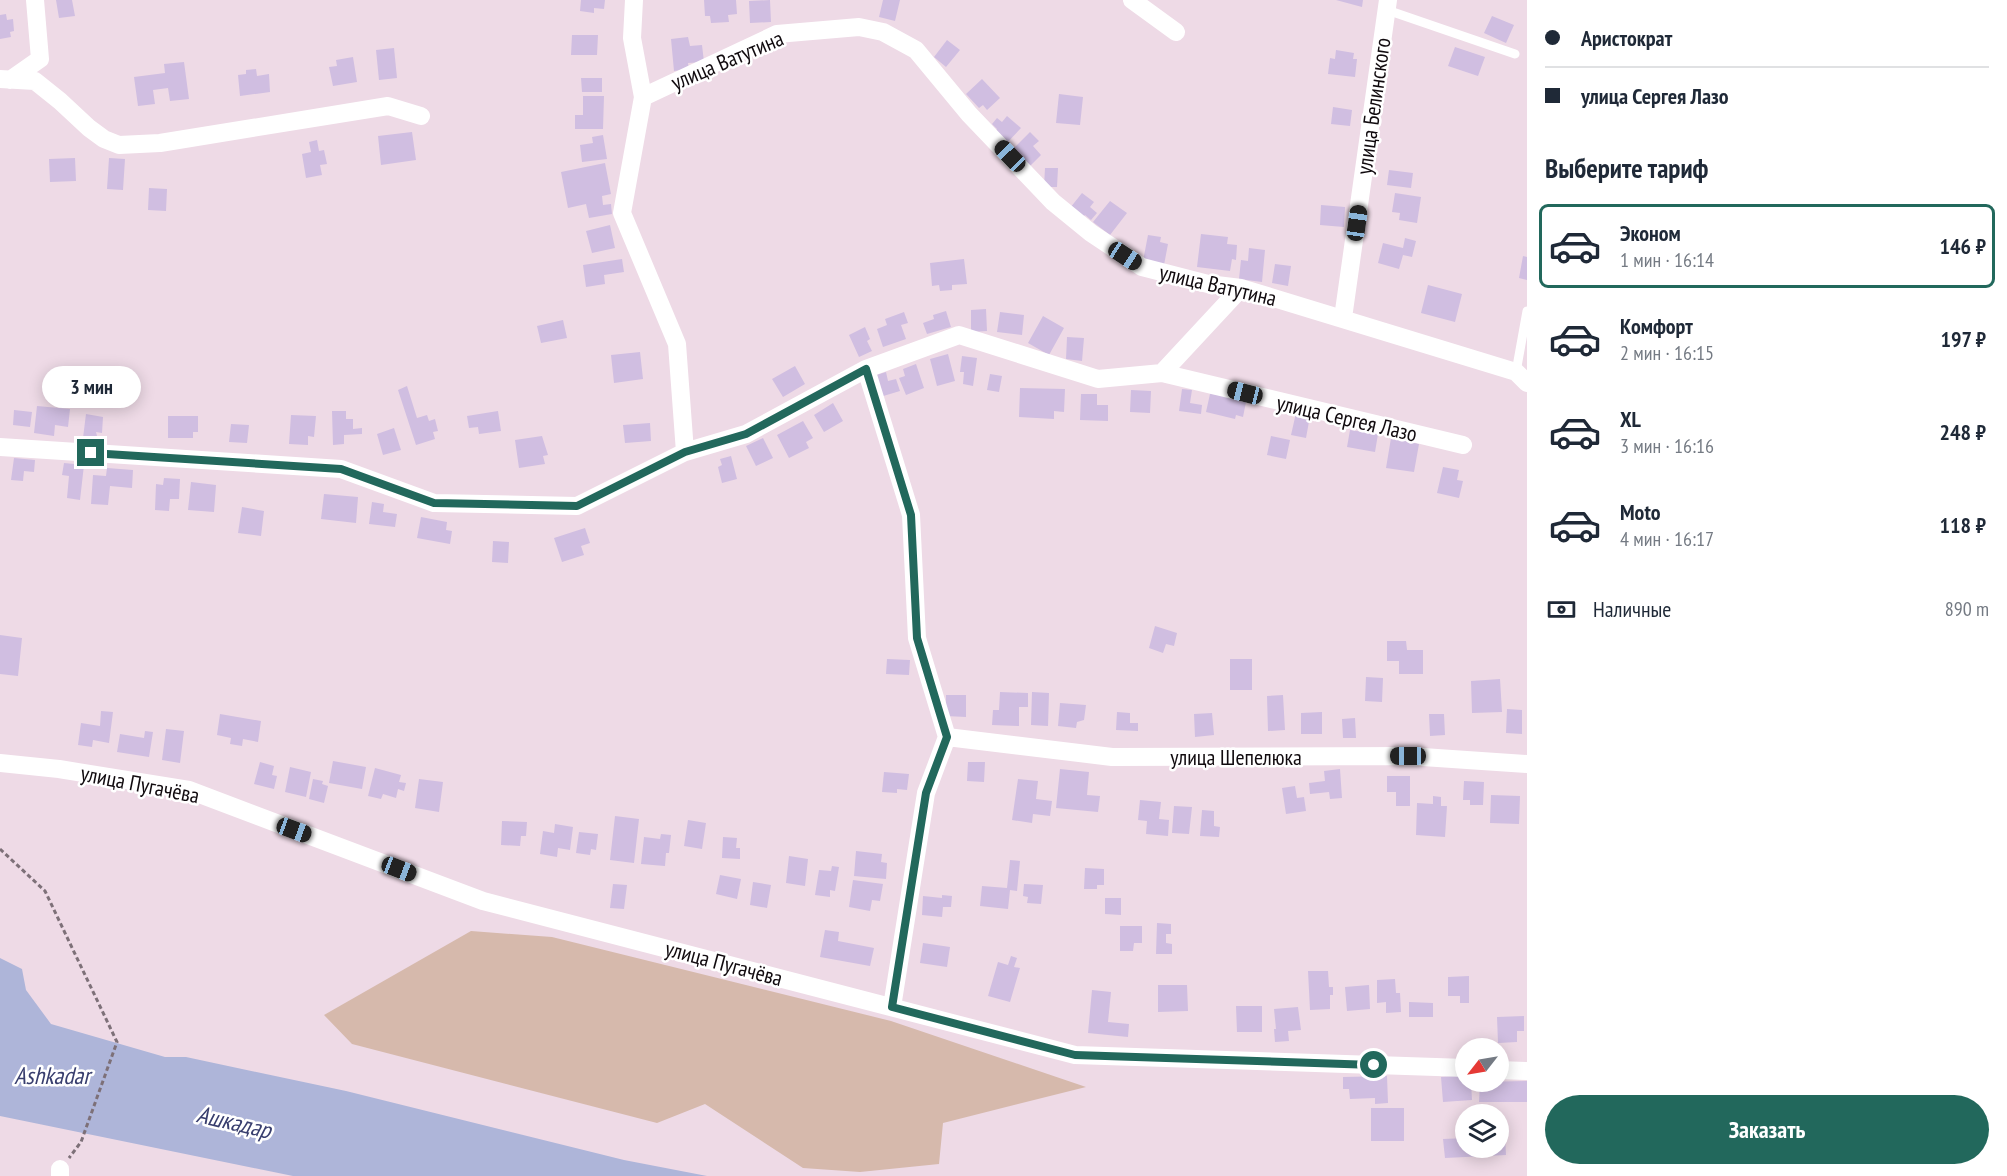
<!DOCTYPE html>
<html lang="ru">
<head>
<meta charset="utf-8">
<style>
	body { margin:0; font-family:"PT Sans Narrow",sans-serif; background:#f2f2f3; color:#1f2937; height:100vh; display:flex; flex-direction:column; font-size:22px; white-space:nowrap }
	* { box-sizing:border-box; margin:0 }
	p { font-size:20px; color:#747a83 }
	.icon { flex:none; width:33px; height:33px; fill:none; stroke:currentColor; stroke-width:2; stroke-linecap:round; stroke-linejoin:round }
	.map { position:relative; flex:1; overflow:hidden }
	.sheet { display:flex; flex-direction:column; background:#fff; width:480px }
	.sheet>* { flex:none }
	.guide { display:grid; align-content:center; height:132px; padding:0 18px; background:#fff }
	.needle { width:39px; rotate:239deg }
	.fabs { position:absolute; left:1455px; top:1038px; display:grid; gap:12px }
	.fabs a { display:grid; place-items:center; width:54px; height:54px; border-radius:50%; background:#fff; box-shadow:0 3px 15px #0003; font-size:30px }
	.end { position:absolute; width:27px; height:27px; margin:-14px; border:8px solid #22685c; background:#fff; box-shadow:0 0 0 3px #fff }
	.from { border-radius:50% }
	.bubble { position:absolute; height:42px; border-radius:21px; background:#fff; box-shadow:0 3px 15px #0003; font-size:20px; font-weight:600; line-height:42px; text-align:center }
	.car { position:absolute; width:18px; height:36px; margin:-18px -9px; border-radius:8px; box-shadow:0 0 4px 2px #0007; background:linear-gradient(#222 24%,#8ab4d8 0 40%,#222 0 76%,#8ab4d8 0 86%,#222 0) }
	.guide b { display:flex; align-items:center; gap:21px; height:57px; font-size:22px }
	.guide b+b { border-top:2px solid #e0e1e3 }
	.guide i { width:15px; height:15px; background:#1f2937 }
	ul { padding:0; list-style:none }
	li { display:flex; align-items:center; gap:18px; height:84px; margin:0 12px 9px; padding:0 6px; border:3px solid transparent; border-radius:9px }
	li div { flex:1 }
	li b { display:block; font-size:22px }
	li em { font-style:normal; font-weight:600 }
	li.on { border-color:#22685c }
	li>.icon { width:54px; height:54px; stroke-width:1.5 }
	h2 { padding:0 18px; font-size:27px; line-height:72px }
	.pay { display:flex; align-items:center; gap:15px; height:66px; padding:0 18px; font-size:22px }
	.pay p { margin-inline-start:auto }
	.primary-button { display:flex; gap:12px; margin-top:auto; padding:12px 18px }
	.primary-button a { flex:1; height:69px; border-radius:36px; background:#22685c; color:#fff; font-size:24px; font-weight:600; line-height:69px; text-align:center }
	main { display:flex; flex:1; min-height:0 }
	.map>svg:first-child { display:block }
</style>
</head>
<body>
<main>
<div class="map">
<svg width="1527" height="1176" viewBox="0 0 1527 1176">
	<rect width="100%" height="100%" fill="#eedae6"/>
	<path fill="#d6b9ac" d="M471,931L552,937L891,1021L1086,1087L943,1123L939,1164L860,1172L803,1168L705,1104L657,1123L352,1044L324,1015Z"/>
	<path fill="#aeb5d9" d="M0,958L22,969L26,990L51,1024L165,1057H186L346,1091L624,1160L707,1176H293L0,1116Z"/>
	<path fill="#d0bee1" d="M56,0H72L75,16L59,18Z
		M581,0H605L604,9L594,8V13L580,11Z
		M704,0H736L737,14L728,15L729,22L711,23L710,16H705Z
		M770,0L771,22L750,23L749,1Z
		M883,0H900L895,21L879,17Z
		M1336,0H1363L1362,7Z
		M6,14L7,20L13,19L14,31L10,32L11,37L0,39V15Z
		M1492,16L1514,25L1506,43L1484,33Z
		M572,35H598L597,55H571Z
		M688,37L690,46L702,45L704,62L688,63L689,69L674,71L671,39Z
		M947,40L960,50L946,67L934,57Z
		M1455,47L1485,57L1478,76L1448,66Z
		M394,48L397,78L379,80L376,50Z
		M1336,50L1354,53L1353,59H1357L1355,77L1328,74L1330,58L1335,59Z
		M353,57L357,82L333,86L329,67L337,66L336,60Z
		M184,62L189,99L170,101L168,88L153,90L155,104L138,106L134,77L165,73L164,64Z
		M256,69L257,76L269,74L270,92L240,96L238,75L246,74V70Z
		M581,78H602V92H582Z
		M982,79L1000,98L987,110L983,105L979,108L966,94Z
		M1059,94L1083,97L1080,125L1056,123Z
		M583,96H604L603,129H575V115H583Z
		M1333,107L1352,110L1350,126L1331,124Z
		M1007,116L1021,128L1006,144L994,133L997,129L992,124L997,118L1002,122Z
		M412,132L416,160L381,165L378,136Z
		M1030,132L1039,141L1033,146L1041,155L1029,167L1012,150Z
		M603,135L607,159L582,162L580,145L593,143L592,137Z
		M317,140L319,151L324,150L327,164L320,165L322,175L306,178L302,154L311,152L309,142Z
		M75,158L76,181L50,182L49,159Z
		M109,158L125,159L123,190L107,189Z
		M605,163L611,194L602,196L603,205L611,204L612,214L589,218L586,204L568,208L561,172Z
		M1045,168H1058L1057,187H1044Z
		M1389,170L1413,173L1411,188L1387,185Z
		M149,188L167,189L166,211L148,210Z
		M1082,193L1094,202L1090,207L1097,213L1091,220L1085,215L1082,218L1070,208Z
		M1395,193L1421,197L1417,223L1399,220L1400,213L1392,212Z
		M1110,201L1127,213L1110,235L1093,222Z
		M1321,205L1345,207L1344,227L1320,225Z
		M610,225L615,248L592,253L586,231Z
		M1201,234L1228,237L1227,244L1237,245L1236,260L1232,259L1230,271L1197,267Z
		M1148,235L1161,237L1160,242L1168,244L1164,265L1143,261Z
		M1405,238L1416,241L1412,257L1403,255L1399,269L1378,263L1383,243L1403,248Z
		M1249,248L1265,250L1262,282L1239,279L1241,260L1248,261Z
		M1523,256L1527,257V280L1519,278Z
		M622,259L624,272L604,275L605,284L586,287L583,265Z
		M964,259L967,284L952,285V290L940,291L939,285L932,286L930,263Z
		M1275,264L1291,266L1288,286L1272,283Z
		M1428,285L1462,294L1455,322L1421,313Z
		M986,309L987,331L971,332V310Z
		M946,311L951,327L927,334L923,323L934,319L933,315Z
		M904,312L908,323L901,325L906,339L883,347L877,329L887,325L885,319Z
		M1000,312L1024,315L1022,335L997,332Z
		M1043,316L1064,328L1049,355L1028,343Z
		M563,320L567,338L541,343L537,326Z
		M865,327L870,339L867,341L872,351L859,357L849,335Z
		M1067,337L1084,338L1082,361L1066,359Z
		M640,352L643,379L614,383L611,355Z
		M948,354L955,381L937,386L930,359Z
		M962,356L977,358L973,386L963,384L964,372H960Z
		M916,364L924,388L906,395L899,378L905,376L903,369Z
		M795,366L805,384L783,397L772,379Z
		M886,372L888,381L896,379L900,391L880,397L873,376Z
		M990,374L1002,376L999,392L987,390Z
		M407,386L417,418L427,415L429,421L435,419L438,431L433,432L435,439L416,445L398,390Z
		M1020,388L1065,389L1064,412L1054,411V419L1019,417Z
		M1182,389L1192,390L1190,403L1202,405L1201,414L1179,411Z
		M1131,390L1151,391L1150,413L1130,412Z
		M1081,394H1097V405H1108V421L1080,420Z
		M1210,394L1241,396L1240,401L1246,402L1243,417L1236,415L1235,419L1206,412Z
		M833,403L843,421L824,432L814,415Z
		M37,406L70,409L68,427L55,425L54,436L34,433Z
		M14,410L32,412L30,427L13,425Z
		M332,411H346V419H353V429L362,428V434L344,435V444L333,445Z
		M498,411L501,431L479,434L478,427L469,428L467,416Z
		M1296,413L1310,416L1306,438L1291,435Z
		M86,414L103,417L102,433L96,432L98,440L83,438Z
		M291,415L316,416L314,437L308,436V445L289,444Z
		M168,416H198V432H193V438H168Z
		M803,421L813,438L806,442L809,448L789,458L777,435Z
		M650,423L651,441L625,443L623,425Z
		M231,424L249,425L247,443L229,442Z
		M394,428L401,450L383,455L377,434Z
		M1350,430L1378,434L1375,452L1347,447Z
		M542,436L548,455L543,456L545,464L519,468L515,440Z
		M1271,436L1290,440L1286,459L1267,455Z
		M763,438L773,458L756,466L746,446Z
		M1391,438L1419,444L1414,472L1386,468Z
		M731,456L737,479L722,483L718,467L722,465L720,459Z
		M14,458L35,460L34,472L24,471L23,481L11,480Z
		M64,463L84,465L80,500L67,498L69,476L62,475Z
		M1443,467L1459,470L1457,480L1463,481L1459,498L1437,493Z
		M107,468L133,470L132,488L110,486L108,505L91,504L93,475L106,476Z
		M164,478L180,479L179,499H170L169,511L155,510L156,484L163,485Z
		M191,482L216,485L214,512L188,510Z
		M324,494L358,497L356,523L321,519Z
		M372,502L384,504L383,512L397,514L395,527L369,524Z
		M242,507L264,511L261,536L238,533Z
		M421,517L447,522L446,530L452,531L450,544L417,538Z
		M585,528L590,543L581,546L584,555L562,562L554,538Z
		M493,541L509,542L508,563L492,562Z
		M1155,626L1177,633L1174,646L1166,644L1163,653L1149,648Z
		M0,635L22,638L18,676L0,674Z
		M1387,641H1406L1407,650H1423V674H1399V661H1387Z
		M887,659L910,660L909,675L886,674Z
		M1230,659H1252V690H1230Z
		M1366,677L1383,678L1382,702L1365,701Z
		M1500,679L1502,712L1472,713L1471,681Z
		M1000,692L1028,693V707H1019V726L992,725L993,710H999Z
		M1032,692L1049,693L1048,726L1031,725Z
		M946,695H966V717L946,716Z
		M1283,695L1285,730L1268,731L1267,696Z
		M1060,703L1086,705L1084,720L1077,722L1076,728L1058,726Z
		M1507,709L1522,710V734L1506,733Z
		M101,711L113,712L109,743L93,740L92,747L78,745L81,723L100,726Z
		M1117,712L1130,713V723H1138V731L1116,730Z
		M1322,712V734H1301V713Z
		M1212,713L1214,735L1195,737L1194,714Z
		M220,714L261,721L258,742L243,739L242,746L230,744L231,738L217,735Z
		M1429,714H1444L1445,735L1430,736Z
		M1355,718L1356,738H1343L1342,719Z
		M166,729L184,731L180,763L162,760Z
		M145,731L153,732L149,757L117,752L120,734L144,738Z
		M333,761L366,767L362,789L329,783Z
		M260,762L274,766L272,775L277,776L274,789L254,784Z
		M968,762H985L984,782L967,781Z
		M290,767L311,772L306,797L285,792Z
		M375,768L401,775L399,782L406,783L404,791L398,789L396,798L383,794L381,799L368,796Z
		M1060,769L1089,772L1087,795L1100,796L1098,812L1056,808Z
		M1340,769L1342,798L1330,799L1329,792L1310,794L1309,783L1325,781L1324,771Z
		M884,772L909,774L907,790L897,789V793L882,792Z
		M1387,776H1410V806H1396V792H1387Z
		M313,779L323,781L322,784L328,786L324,803L309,799Z
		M419,779L443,782L439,812L415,808Z
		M1018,779L1038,781L1036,799L1052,801L1050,816L1033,814L1032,823L1012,820Z
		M1464,781L1484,782L1483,805H1470V800H1463Z
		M1295,786L1297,798L1304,797L1306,811L1286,814L1282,788Z
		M1491,795L1520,796L1519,824L1490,823Z
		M1433,796L1441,797V806H1447L1445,837L1416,835L1417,803L1433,804Z
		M1140,800L1161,802L1159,819L1169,820L1168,836L1146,834L1147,821L1138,820Z
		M1174,806L1192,807L1189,834L1172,833Z
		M1202,810L1214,811V826L1220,827L1219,837L1200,836Z
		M615,816L639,819L634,863L610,860Z
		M688,820L706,823L702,849L684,846Z
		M502,821L527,822L526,836H521L520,846L501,845Z
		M555,824L573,827L570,850L558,848L557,857L540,854L543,831L554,833Z
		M579,832L598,834L596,850L591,849L590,855L576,853Z
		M661,834L671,835L669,853H666L665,866L641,864L644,837L660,839Z
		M723,837L737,838L736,848H740V859L722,858Z
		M856,851L882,854L881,862L887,863L886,879L854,876Z
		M789,856L808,859L805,886L786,883Z
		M1010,860L1020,861L1017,891L1010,890L1008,909L980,906L982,886L1007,888Z
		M832,866L839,867L835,891L830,890V897L815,895L819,870L831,871Z
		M1085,868L1104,869V885H1097V889H1084Z
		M720,875L741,879L737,899L716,894Z
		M853,880L883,884L880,901L872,900L870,911L849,907Z
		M753,882L771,885L767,908L750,905Z
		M613,884L627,885L624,909L610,908Z
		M1024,884L1043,885L1041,904L1027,903L1028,897L1023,896Z
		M942,895L952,896L951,907H943L942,917L922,915L923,896L942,898Z
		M1105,898H1121V915L1105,914Z
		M1157,923L1171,924V934H1166V943L1172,944V954H1156Z
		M1120,926H1142V943H1134L1133,951H1120Z
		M825,930L839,932L838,941L874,948L870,966L820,957Z
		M923,943L950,947L947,967L920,963Z
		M1011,956L1017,958L1014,967L1020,968L1010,1002L988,996L998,962L1008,965Z
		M1308,971H1328L1329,987H1333V995H1330V1009L1310,1010Z
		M1469,976V1003H1460V996H1448V977Z
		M1395,979L1396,993H1400L1401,1012L1386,1013V1002L1377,1003V980Z
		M1158,985H1187L1188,1011L1158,1012Z
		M1369,985L1370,1009L1347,1011L1345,987Z
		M1092,990L1111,992L1108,1022L1129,1024L1128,1037L1088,1033Z
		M1409,1002L1433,1003V1017H1409Z
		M1236,1006H1262V1032H1237Z
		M1298,1007L1301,1030L1288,1031L1289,1041L1275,1042L1274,1029H1276L1274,1009Z
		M1524,1016V1031H1517V1042L1498,1043L1497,1017Z
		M1466,1075V1082H1471L1472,1100L1443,1102L1441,1077Z
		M1387,1076L1388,1103L1375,1104V1098L1350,1099L1349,1089H1343V1077Z
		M1527,1081V1102H1479L1480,1082Z
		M1371,1108H1404V1141H1371Z
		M1498,1136H1505L1506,1155L1445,1158L1443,1139L1466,1138V1148H1498Z"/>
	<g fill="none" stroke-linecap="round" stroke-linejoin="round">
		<path stroke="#7d7078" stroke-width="3" stroke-dasharray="4.5 3" stroke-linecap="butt" d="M0,849L45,891L117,1042L81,1142L69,1158"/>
		<path stroke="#fff" stroke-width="9" d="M1387,10L1515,54
			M1516,372L1527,311"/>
		<path stroke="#fff" stroke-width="18" d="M634,0L632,38L643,97L622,213L677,344L685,452
			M1132,0L1176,32
			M0,79L35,81L60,101L89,128L104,139L119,145L160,143L388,106L421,116
			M10,80L40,59L35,0
			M643,97L777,34L859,27L883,32L916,50L969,114L1053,202L1091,233L1142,267L1208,284L1241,288L1516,372L1527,383
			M1343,318L1388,0
			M866,369L911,515L917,638L947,737L926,793L892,1007
			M1162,373L1463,445
			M0,447L341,469L434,503L577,506L685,452L746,434L866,369L959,335L1098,379L1162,373L1241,288
			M947,737L1112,757L1408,756L1527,764
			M0,763L59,769L189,790L483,901L1075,1055L1466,1068
			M1498,1070L1527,1071
			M60,1169V1176"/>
	</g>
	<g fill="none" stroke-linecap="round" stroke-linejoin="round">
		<path stroke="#22685c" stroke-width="8" d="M91,453L341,469L434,503L577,506L685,452L746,434L866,369L911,515L917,638L947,737L926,793L892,1007L1075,1055L1374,1065"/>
	</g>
	<g text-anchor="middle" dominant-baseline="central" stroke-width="5" stroke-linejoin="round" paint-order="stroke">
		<g font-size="22" fill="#100a0e" stroke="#fff">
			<text transform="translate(727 60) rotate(-23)">улица Ватутина</text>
			<text transform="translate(1373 106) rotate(-82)">улица Белинского</text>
			<text transform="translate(1218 285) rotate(13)">улица Ватутина</text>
			<text transform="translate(1347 418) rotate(13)">улица Сергея Лазо</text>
			<text x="1236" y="757">улица Шепелюка</text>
			<text transform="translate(140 784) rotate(11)">улица Пугачёва</text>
			<text transform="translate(724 963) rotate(15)">улица Пугачёва</text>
		</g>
		<g font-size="24" font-style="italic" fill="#383e6e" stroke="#fff">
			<text x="52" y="1075">Ashkadar</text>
			<text transform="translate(234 1122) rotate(13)">Ашкадар</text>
		</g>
	</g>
</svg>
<div class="fabs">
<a><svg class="needle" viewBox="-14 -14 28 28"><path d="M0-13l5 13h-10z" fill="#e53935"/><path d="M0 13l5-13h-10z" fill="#747a83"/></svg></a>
<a><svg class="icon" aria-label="layers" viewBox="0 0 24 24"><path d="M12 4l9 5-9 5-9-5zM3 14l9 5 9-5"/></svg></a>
</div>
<i class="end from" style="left:1374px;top:1065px"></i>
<i class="end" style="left:91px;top:453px"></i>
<div class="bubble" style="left:42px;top:366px;width:99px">3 мин</div>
<i class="car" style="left:1010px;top:156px;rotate:316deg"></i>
<i class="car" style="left:1357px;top:223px;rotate:8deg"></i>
<i class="car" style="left:1125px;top:256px;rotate:123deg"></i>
<i class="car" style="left:1245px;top:393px;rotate:284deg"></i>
<i class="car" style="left:1408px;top:756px;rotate:270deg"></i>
<i class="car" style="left:294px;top:830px;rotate:110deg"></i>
<i class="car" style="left:399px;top:869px;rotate:111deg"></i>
</div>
<section class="sheet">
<div class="guide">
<b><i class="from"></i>Аристократ</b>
<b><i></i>улица Сергея Лазо</b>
</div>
<h2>Выберите тариф</h2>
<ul>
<li class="on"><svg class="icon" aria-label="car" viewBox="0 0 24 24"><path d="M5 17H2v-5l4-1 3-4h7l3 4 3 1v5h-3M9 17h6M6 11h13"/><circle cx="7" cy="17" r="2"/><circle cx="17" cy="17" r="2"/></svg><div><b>Эконом</b><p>1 мин · 16:14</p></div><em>146 ₽</em></li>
<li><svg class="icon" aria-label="car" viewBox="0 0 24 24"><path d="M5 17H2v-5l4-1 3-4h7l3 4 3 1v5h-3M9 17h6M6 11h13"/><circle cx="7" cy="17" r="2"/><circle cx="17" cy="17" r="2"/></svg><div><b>Комфорт</b><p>2 мин · 16:15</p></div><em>197 ₽</em></li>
<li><svg class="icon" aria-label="car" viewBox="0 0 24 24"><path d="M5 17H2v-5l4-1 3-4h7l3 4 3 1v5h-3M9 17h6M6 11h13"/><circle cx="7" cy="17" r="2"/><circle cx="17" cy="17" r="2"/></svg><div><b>XL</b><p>3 мин · 16:16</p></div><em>248 ₽</em></li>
<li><svg class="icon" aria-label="car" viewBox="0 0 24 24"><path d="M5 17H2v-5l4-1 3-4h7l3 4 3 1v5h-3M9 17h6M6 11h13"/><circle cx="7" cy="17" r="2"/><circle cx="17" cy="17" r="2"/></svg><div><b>Moto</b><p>4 мин · 16:17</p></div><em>118 ₽</em></li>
</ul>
<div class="pay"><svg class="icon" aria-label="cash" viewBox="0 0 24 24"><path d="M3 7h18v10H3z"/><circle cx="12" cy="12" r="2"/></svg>Наличные<p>890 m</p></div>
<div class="primary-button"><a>Заказать</a></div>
</section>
</main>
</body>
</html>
